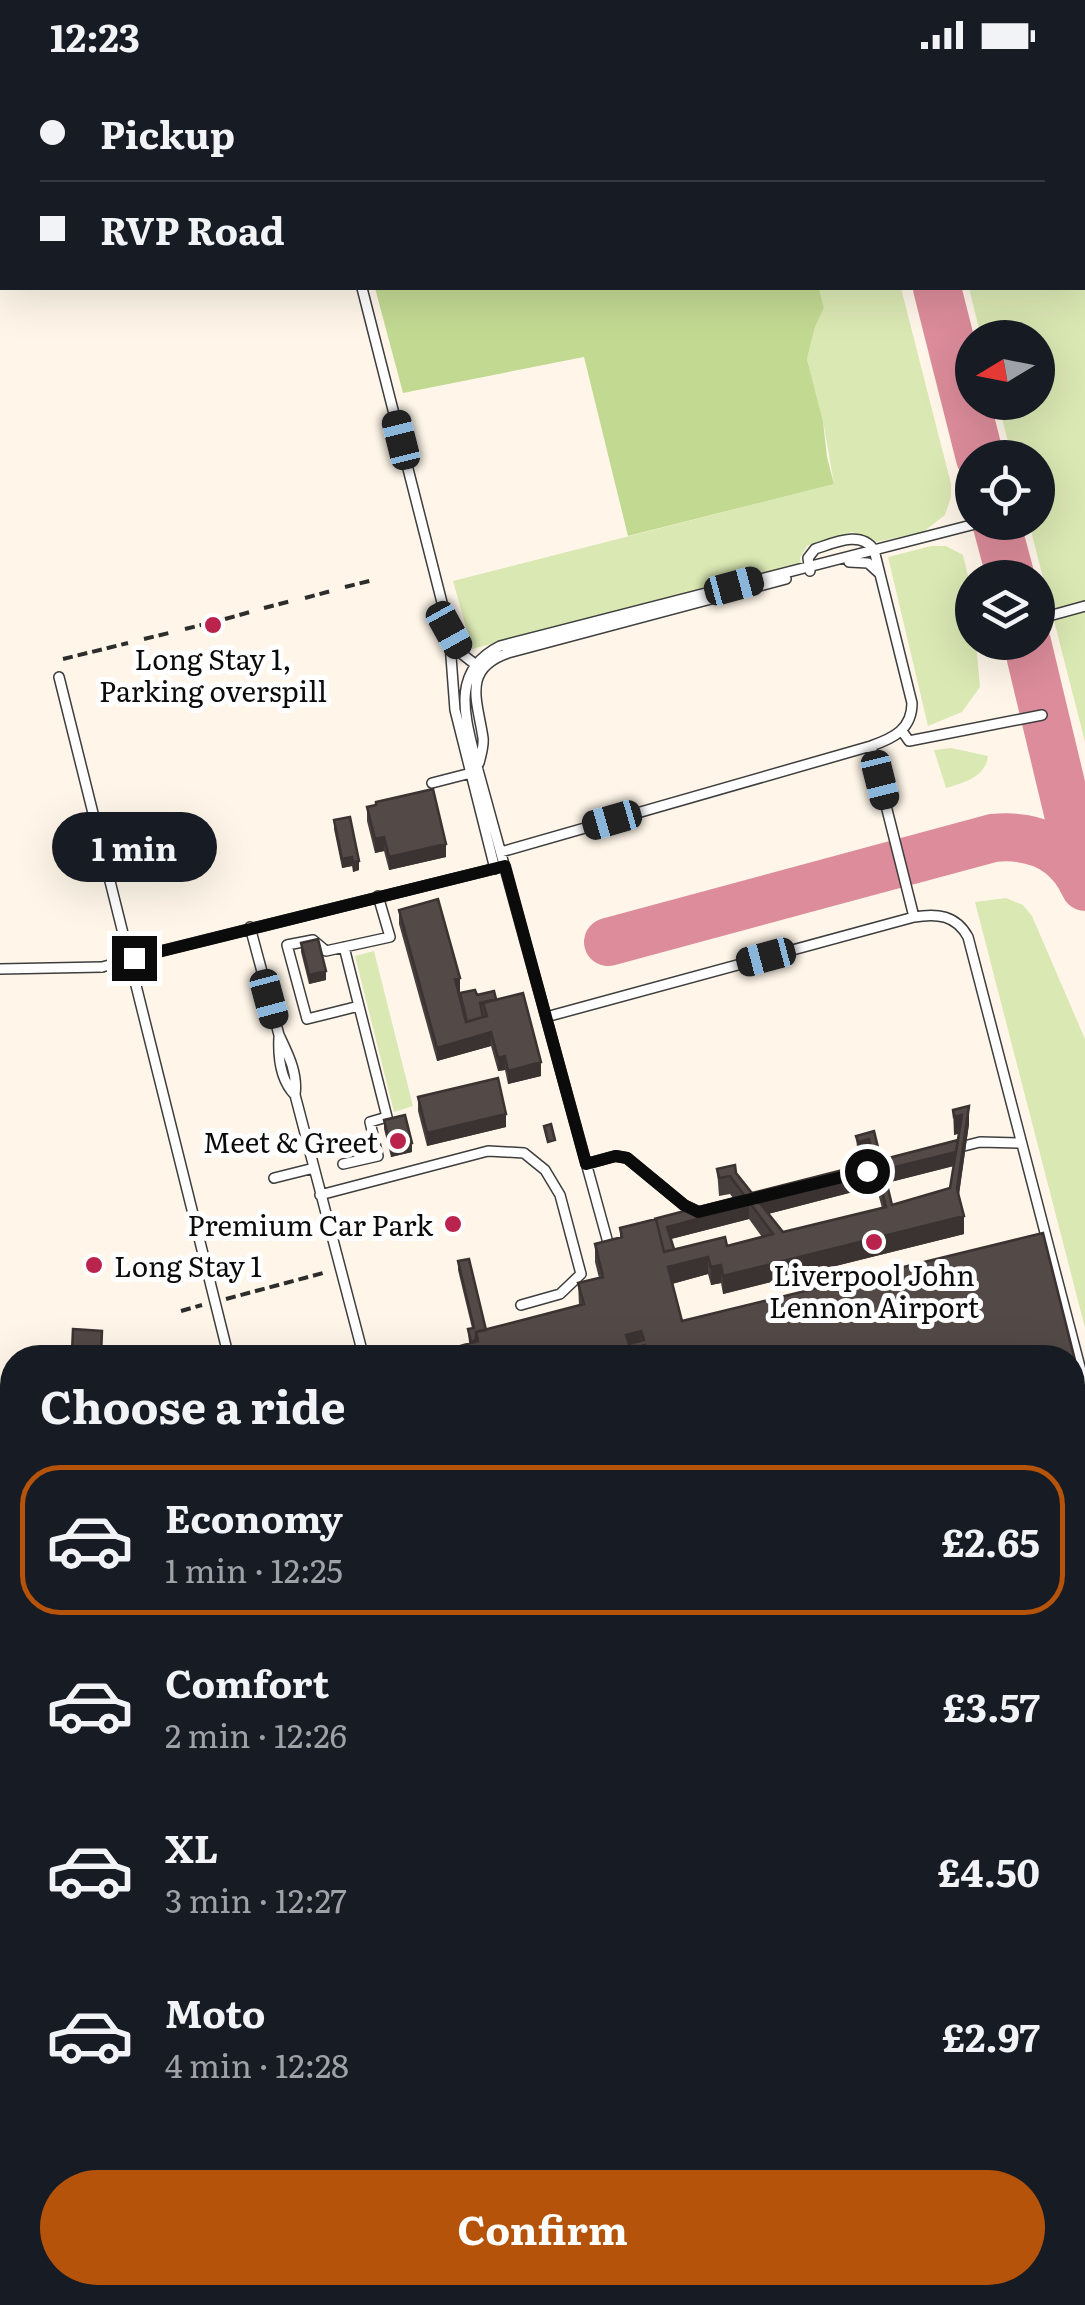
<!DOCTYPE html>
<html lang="en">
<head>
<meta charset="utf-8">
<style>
	body { margin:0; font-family:Literata,serif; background:#20242c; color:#f1f3f6; height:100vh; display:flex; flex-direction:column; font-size:38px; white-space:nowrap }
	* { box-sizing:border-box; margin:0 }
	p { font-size:32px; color:#9ea1a6 }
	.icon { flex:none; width:55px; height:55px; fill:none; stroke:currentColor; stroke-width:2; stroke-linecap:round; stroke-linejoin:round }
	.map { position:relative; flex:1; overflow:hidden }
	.details { position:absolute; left:0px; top:1275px; width:1085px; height:960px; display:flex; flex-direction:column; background:#171b24; border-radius:40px 40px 0 0; box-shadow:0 10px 40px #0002 }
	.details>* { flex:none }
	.banner { position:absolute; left:0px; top:0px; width:1085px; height:220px; box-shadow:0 10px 40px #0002; display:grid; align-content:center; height:220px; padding:0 40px; background:#171b24 }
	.needle { width:65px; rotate:260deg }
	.tools { position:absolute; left:955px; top:250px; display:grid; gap:20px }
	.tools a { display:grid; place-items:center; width:100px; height:100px; border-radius:50%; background:#171b24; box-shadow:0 10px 40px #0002; font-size:50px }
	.end { position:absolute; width:45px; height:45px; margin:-22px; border:12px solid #0b0b0b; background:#fff; box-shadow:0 0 0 5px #fff }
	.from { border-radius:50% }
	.bubble { position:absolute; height:70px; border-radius:35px; background:#171b24; box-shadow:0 10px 40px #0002; font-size:32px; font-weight:700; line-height:70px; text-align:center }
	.car { position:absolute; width:30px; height:60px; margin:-30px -15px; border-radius:12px; box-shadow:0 0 8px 2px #0007; background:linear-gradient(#222 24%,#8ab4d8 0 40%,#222 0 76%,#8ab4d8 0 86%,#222 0) }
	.banner b { display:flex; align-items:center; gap:35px; height:95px; font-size:38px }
	.banner b+b { border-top:2px solid #363941 }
	.banner i { width:25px; height:25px; background:#f1f3f6 }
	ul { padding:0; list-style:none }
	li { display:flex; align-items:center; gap:30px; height:150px; margin:0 20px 15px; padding:0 20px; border:5px solid transparent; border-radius:40px }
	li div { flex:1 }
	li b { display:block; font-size:38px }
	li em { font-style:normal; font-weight:700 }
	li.current { border-color:#b45309 }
	li>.icon { width:90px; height:90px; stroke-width:1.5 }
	h2 { padding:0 40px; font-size:45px; line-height:120px }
	.action { display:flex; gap:20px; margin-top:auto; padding:20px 40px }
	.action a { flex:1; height:115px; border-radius:60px; background:#b45309; color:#fff; font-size:40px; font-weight:700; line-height:115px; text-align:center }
	.status { display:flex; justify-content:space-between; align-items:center; height:70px; padding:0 50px; background:#171b24; direction:ltr }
	.status svg { height:28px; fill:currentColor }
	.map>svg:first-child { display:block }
</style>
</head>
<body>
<div class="status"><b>12:23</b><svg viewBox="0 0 49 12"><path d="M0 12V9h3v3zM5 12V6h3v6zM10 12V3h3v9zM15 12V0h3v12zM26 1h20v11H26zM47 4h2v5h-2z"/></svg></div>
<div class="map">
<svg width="1085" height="2235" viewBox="0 0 1085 2235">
	<rect width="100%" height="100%" fill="#fff6e9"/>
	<path fill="#dae8b3" d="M913,0H1085V672L1029,453L1038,452V388L1012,387L998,333L1038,332V268L981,267L969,218H1082V2Z
		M819,218H901L951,414V427L945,445L923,462L876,472L852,462L807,476L800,488L801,493L472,579L453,511L834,414L823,351L807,289L815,257L824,238Z
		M931,476H946L963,485L972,523V572L976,573L980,617L962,642L928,656L888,487Z
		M951,678L988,686C986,707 963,713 946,718L934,680Z
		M1006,828L1023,835L1032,846L1085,969V1258L975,832Z
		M374,881L413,1036L394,1042L355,886Z"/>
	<path fill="#c2d992" d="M317,0H763L764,2H318Z
		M375,218H819L824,238L815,257L807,289L823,351L827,387L834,414L628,466L584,287L403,323Z"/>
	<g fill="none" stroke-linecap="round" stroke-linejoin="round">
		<path stroke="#dc8c9a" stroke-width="48" d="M881,0L882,2
			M937,218L980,388
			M996,452L1011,508
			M1027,572L1084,810
			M608,872L993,768C1034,764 1068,778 1085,817
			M1072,1569L1085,1566
			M1072,2072L1085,2120"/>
		<g stroke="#3e3e3e" stroke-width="12">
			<path id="service" d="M252,0V2
				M307,0L308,2
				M129,2L136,0
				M206,2L217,0
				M0,118H2
				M362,218L449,560L455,640L495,799
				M849,492L868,493L879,503
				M1038,549L1085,536
				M450,562L462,584L476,595
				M59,607L229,1288
				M902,661L909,671L1042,645
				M871,676L914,847
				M479,693C481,685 484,676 483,668C478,632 461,599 508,583L786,509
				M432,713L471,703
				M501,782L871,676C894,668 912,659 912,633L874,480C861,460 834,473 815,479L808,488L810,501
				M250,857L279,965C288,984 298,1003 295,1025L364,1288
				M165,880L497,798
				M0,899L102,897
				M359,936L307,949L287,875L313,870L326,881L390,867L378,826
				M546,947L914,847C937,843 956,845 968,867L1085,1316
				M279,967C278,987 280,1010 295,1025
				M956,1078L980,1072L1021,1073
				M343,1094L378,1086L370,1052L387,1047L344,877
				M586,1094L615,1086L627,1088L684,1135L699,1142
				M274,1108L314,1098
				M320,1125L488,1081L524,1083L545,1100L560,1125L581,1204L560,1224L521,1235
				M610,1180L478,700C468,654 446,603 500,576L983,452
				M1072,1486L1085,1483
				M6,1499L12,1494
				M1072,1653L1085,1647
				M1072,1767L1085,1816
				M666,2222L676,2235
				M879,2222L882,2235
				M1033,2222L1036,2235
				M802,2235L806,2222"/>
		</g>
		<g stroke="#3e3e3e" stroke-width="24">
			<path id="tertiary" d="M607,2222L617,2235
				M489,2235L499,2222
				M514,2235L525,2222"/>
		</g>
		<path stroke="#2d2d2d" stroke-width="4" stroke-dasharray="10 5" stroke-linecap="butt" d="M345,517L373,510
			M305,528L331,521
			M264,538L291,531
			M225,549L250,542
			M185,559L209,553
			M144,569L169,563
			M63,589L128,573
			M226,1229L327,1202
			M181,1241L202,1235"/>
		<use href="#service" stroke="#fff" stroke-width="9"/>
		<use href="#tertiary" stroke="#fff" stroke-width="20"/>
		<g stroke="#3e3e3e" stroke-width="12" stroke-linecap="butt">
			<path id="service-bridge" d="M102,897L165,880"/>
		</g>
		<use href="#service-bridge" stroke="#fff" stroke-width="9"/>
	</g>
	<path fill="#473f3d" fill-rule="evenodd" d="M367,737L446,787L389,800L384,781L375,783L367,751Z
		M334,750L359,800L353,802L352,796L342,798L334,759Z
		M399,840L460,922H458L460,928L477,925L496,930L541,1006L508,1014L505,1000L498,1001L491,976L437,991L399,854Z
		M301,873L326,910L309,914L301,882Z
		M418,1027L506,1057L427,1076L418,1041Z
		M969,1036V1054L959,1125L964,1146V1164L723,1224L721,1213L711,1215L708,1204L672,1214L682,1251L1043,1163L1080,1310V1328L1072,1330V1288H432V1284L469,1273L468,1259L472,1258L458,1200V1191L469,1189L486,1260L579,1236L578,1213L599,1208L595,1192V1174L620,1167V1158L733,1128L730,1124L719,1126L717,1099L735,1095L736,1103L752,1123L871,1092L869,1087L858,1090L856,1066L874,1061L881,1090L958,1070L959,1063L954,1065L953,1040ZM954,1096L950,1118L892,1135L887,1113ZM876,1116L882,1138L783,1162L768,1144ZM749,1149L762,1167L727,1176L725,1167L674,1179L671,1169Z
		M384,1050L412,1082L391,1087L384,1059Z
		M73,1259L102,1261V1288H72Z"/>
	<path fill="#3a3332" d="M384,767V781L375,783V769Z
		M446,774V787L389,800V787Z
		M352,787V796L342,798V789Z
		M359,791V800L353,802V792Z
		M326,901V910L309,914V905Z
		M460,908V922L455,923V909Z
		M491,962V976L437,991V978Z
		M505,986V1000L498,1001V988Z
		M541,992V1006L508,1014V1001Z
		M969,1036V1054L957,1137V1119Z
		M506,1044V1057L427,1076V1063Z
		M962,1045V1063L954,1065V1047Z
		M869,1069V1087L858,1090V1072Z
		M412,1073V1082L391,1087V1078Z
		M957,1081V1095L882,1114V1101Z
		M876,1102V1116L760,1146L756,1133Z
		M749,1135V1149L667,1170V1157Z
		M964,1146V1164L723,1224V1206Z
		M664,1186L708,1187V1204L668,1215Z
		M721,1195V1213L711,1215V1197Z
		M641,1261V1276L645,1275V1288H630L626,1265Z
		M1080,1310V1328L1072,1330V1312Z"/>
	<path fill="#534947" stroke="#3a3332" stroke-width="2.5" fill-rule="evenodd" d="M433,719L446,774L389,787L384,767L375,769L367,737L376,735V732Z
		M350,747L359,791L353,792L352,787L342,789L334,750Z
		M438,829L460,908L455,909L466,952L487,946L483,933L523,923L541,992L508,1001L505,986L498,988L491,962L437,978L399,840Z
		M318,869L326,901L309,905L301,873Z
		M475,920L477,925L494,921L496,929L480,933L483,947L467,952L460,923Z
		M498,1008L506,1044L427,1063L418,1027Z
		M969,1036L957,1119L964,1146L723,1206L721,1195L711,1197L708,1187L668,1197L682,1251L1043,1163L1080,1310L1072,1312V1288H649L645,1275L630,1279L632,1288H433L432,1284L478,1271L476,1262L584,1234L578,1213L603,1207L595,1174L622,1167L620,1158L656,1149L664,1182L725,1167L727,1176L773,1164L730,1106L719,1108L717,1099L735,1095L736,1103L783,1162L886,1137L869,1069L858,1072L856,1066L874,1061L892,1135L950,1118L962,1045L954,1047L953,1040ZM641,1261L644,1270L629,1274L626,1265Z
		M405,1045L412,1073L391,1078L384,1050Z
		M551,1054L555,1070L548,1072L544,1056Z
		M958,1070L956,1082L883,1100L881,1090Z
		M874,1092L876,1102L759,1133L752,1123Z
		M742,1126L749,1135L667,1157L674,1179L664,1182L656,1149H654Z
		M469,1189L486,1260L476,1262V1270L471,1272L468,1259L474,1258L458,1191Z
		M73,1259L102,1261L101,1285L72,1283Z
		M877,2224L880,2235H865L863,2227Z"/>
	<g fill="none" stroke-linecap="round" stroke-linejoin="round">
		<path stroke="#0b0b0b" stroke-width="12" d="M134,888L505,796L586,1094L616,1086L627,1088L684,1135L698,1142L867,1101"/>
	</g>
	<g fill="#ba234b" stroke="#fff" stroke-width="4">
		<circle cx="213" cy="555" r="10"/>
		<circle cx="398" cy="1071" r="10"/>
		<circle cx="453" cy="1154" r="10"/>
		<circle cx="874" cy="1172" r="10"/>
		<circle cx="94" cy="1195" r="10"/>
	</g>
	<g text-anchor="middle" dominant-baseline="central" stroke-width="10" stroke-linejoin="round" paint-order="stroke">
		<g font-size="28" fill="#0b0b0b" stroke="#fff">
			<text x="213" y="588">Long Stay 1,<tspan x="213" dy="32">Parking overspill</tspan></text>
			<text x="378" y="1071" text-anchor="end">Meet &amp; Greet</text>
			<text x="433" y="1154" text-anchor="end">Premium Car Park</text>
			<text x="114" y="1195" text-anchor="start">Long Stay 1</text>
			<text x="874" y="1204">Liverpool John<tspan x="874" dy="32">Lennon Airport</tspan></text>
		</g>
	</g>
</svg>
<div class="tools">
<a><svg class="needle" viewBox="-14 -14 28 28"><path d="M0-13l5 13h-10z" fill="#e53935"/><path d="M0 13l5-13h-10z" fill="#9ea1a6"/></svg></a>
<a><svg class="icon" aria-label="locate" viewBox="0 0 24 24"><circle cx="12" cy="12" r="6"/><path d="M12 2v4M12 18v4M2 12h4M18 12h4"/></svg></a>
<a><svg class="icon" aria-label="layers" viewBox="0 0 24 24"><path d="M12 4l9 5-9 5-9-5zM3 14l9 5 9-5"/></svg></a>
</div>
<i class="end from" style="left:867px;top:1101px"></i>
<i class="end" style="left:134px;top:888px"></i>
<div class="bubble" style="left:52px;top:742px;width:165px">1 min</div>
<i class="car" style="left:401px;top:370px;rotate:346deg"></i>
<i class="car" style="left:734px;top:516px;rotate:75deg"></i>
<i class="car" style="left:449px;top:560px;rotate:151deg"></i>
<i class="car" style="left:880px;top:710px;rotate:166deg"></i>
<i class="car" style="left:612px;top:750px;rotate:254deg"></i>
<i class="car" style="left:766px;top:887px;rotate:255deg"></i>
<i class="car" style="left:269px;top:929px;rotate:165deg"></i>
<div class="banner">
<b><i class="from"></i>Pickup</b>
<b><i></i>RVP Road</b>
</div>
<section class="details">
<h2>Choose a ride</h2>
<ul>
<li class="current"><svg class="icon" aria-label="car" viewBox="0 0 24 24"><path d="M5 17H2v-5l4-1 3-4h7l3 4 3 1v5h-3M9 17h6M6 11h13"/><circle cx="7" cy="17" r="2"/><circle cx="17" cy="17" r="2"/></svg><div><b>Economy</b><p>1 min · 12:25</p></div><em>£2.65</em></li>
<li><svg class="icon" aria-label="car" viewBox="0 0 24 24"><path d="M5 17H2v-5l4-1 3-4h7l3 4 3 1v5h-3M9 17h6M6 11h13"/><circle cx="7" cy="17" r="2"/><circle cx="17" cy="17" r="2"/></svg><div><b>Comfort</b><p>2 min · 12:26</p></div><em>£3.57</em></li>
<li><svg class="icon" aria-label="car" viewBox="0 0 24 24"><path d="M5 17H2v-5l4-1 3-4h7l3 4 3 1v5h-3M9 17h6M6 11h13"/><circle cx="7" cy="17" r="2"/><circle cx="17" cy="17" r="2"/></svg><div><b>XL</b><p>3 min · 12:27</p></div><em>£4.50</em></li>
<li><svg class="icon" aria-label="car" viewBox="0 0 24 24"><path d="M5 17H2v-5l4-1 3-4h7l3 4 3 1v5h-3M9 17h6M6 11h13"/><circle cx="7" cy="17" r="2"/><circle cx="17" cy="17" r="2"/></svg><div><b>Moto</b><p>4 min · 12:28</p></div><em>£2.97</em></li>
</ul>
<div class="action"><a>Confirm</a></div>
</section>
</div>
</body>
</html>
